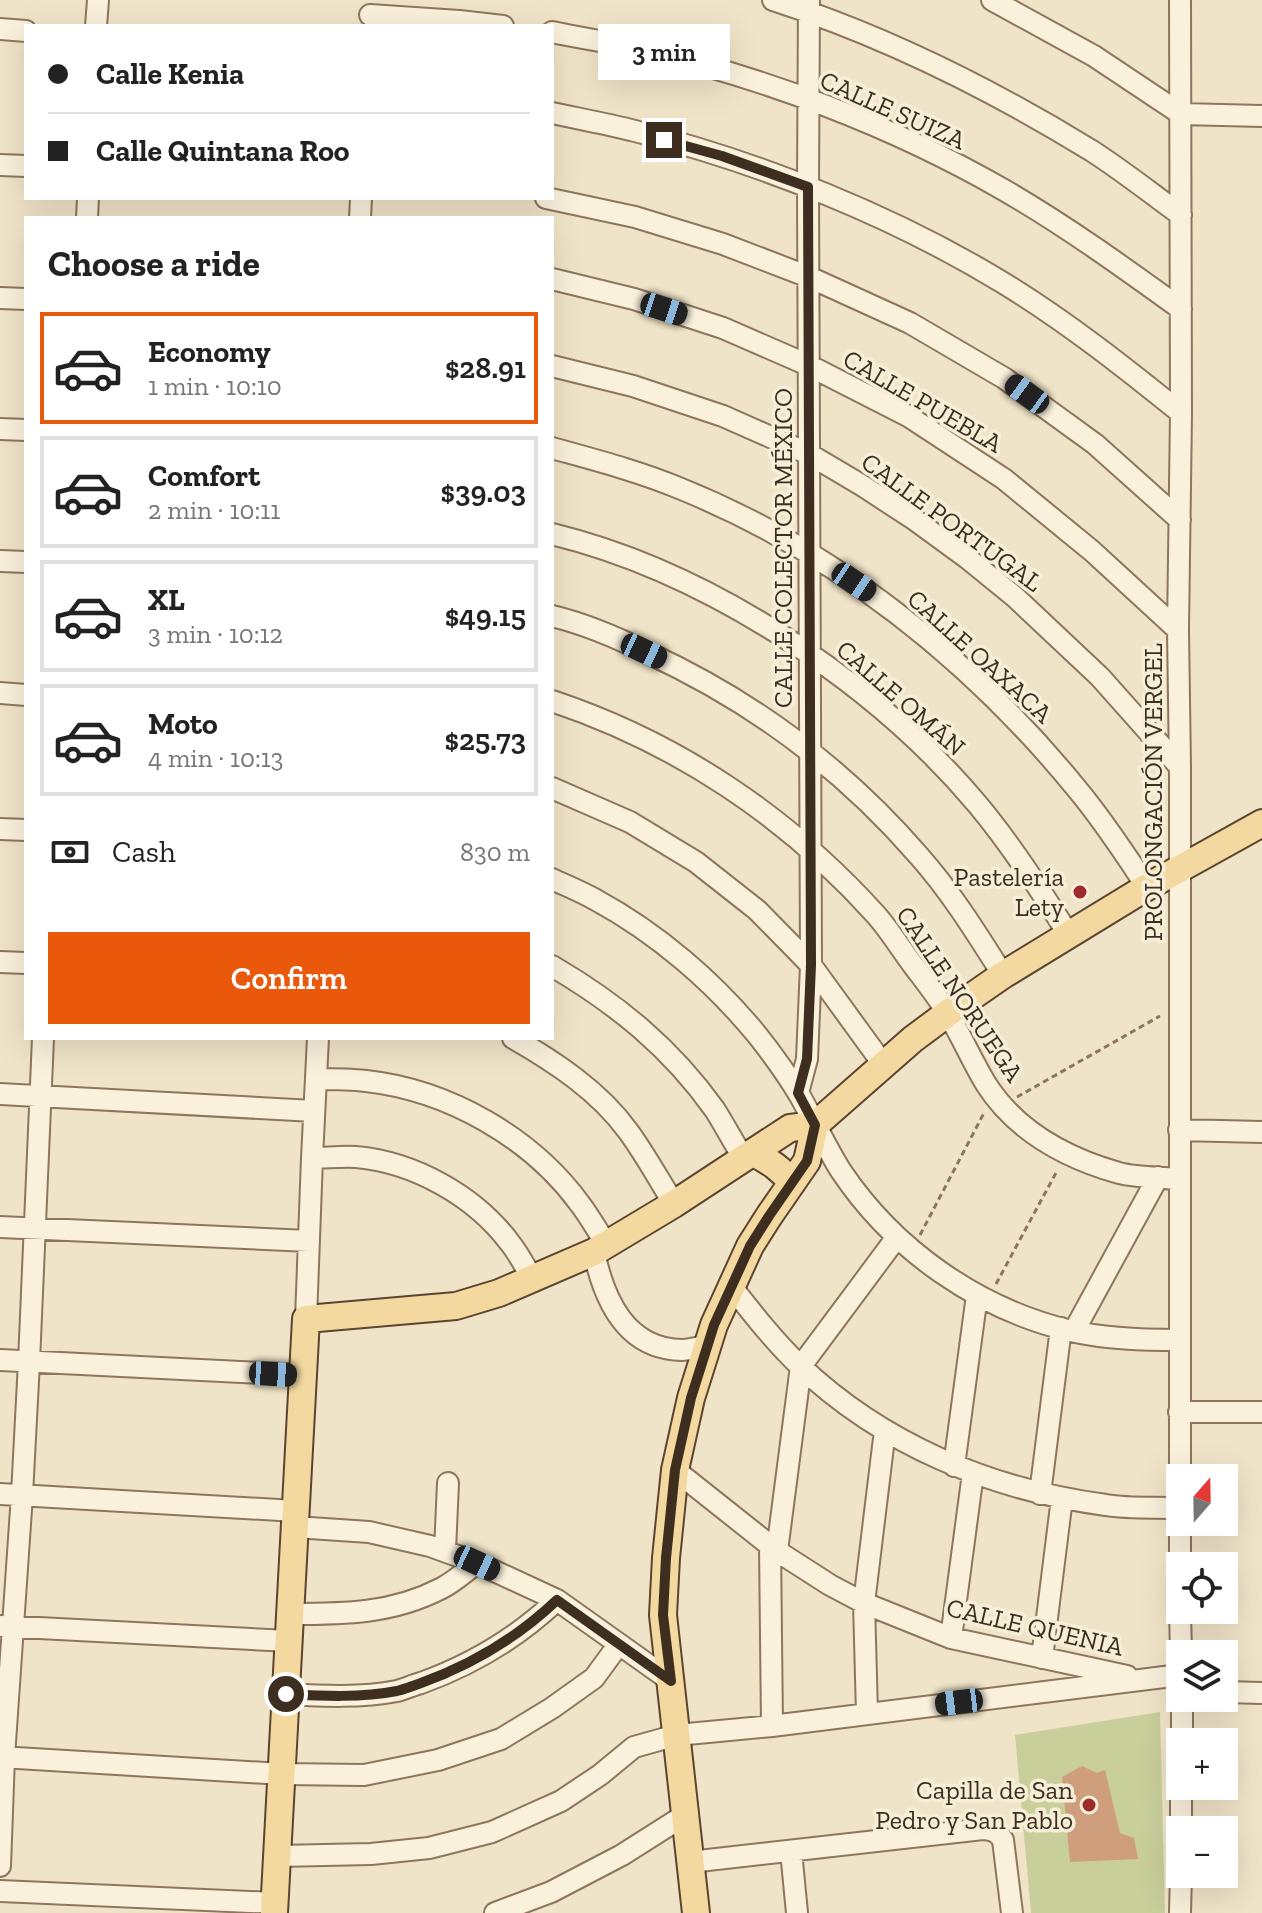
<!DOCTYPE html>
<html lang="en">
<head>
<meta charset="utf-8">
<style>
	body { margin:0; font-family:"Zilla Slab",serif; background:#f2f2f2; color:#222; height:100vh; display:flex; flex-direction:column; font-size:30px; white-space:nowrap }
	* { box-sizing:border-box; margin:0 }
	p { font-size:26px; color:#767676 }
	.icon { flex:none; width:44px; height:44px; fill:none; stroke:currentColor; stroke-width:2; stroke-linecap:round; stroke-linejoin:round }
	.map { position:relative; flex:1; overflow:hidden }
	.panel { position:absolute; left:24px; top:216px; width:530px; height:824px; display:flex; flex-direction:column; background:#fff; border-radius:0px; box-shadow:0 8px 32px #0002 }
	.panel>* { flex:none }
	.banner { position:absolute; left:24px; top:24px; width:530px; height:176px; border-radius:0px; box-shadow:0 8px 32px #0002; display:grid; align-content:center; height:176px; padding:0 24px; background:#fff }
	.needle { width:52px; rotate:20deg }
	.controls { position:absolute; left:1166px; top:1464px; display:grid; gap:16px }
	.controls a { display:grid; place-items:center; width:72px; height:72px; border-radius:0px; background:#fff; box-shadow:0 8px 32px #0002; font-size:40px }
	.end { position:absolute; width:36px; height:36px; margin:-18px; border:10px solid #3d2e20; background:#fff; box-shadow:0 0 0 4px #fff }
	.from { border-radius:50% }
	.bubble { position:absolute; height:56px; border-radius:0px; background:#fff; box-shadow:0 8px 32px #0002; font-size:26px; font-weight:600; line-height:56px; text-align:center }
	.car { position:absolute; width:24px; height:48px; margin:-24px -12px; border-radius:10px; box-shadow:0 0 6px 2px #0007; background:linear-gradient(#222 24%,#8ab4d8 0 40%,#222 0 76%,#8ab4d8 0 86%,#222 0) }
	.banner b { display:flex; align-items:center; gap:28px; height:76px; font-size:30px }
	.banner b+b { border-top:2px solid #e0e0e0 }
	.banner i { width:20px; height:20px; background:#222 }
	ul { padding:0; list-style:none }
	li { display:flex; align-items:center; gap:24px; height:112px; margin:0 16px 12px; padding:0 8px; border:4px solid #e0e0e0; border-radius:0px }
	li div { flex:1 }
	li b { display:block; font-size:30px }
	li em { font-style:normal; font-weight:600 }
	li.on { border-color:#ea580c }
	li>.icon { width:72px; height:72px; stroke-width:1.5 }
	h2 { padding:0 24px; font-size:36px; line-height:96px }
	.pay { display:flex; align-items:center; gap:20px; height:88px; padding:0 24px; font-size:30px }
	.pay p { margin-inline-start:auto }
	.action { display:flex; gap:16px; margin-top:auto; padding:16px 24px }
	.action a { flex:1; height:92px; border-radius:0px; background:#ea580c; color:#fff; font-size:32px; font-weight:600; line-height:92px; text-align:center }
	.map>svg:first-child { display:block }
</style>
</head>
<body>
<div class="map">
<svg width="1262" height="1913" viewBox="0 0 1262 1913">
	<rect width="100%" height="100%" fill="#f0e4c8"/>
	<path fill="#c9cf9b" d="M1160,1712L1165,1913H1031L1015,1735Z"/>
	<path fill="#cf9f7d" d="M1082,1766L1097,1773L1105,1770L1120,1833L1134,1838L1138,1859L1070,1862L1062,1777Z"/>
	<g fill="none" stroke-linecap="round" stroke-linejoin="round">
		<g stroke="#8d765c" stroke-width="24">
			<path id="minor" d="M773,0C885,36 991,89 1092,151C1123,171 1152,194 1181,215
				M992,0L1094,56L1181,114L1262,116
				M370,15L459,21L503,26
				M96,26L98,0
				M0,29L26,31
				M552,32C580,38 608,42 636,48C763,77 891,125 1004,190C1066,226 1123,267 1181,309
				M552,113C580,119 608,124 635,131C761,163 894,216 1005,284C1067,322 1124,367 1181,413
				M0,165L26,166
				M546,198L635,217L723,244L809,277L910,323L1004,378L1095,444L1180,520
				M87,218L88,198
				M360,218L361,198
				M552,279L634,299L723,328L808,365L908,416L1004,479L1092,551L1178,630
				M0,298L26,299
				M552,366L633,386L723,416L809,454L863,486L915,520L967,558L1015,597L1100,677L1180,767
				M0,429L26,430
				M552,448C595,460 638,471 679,488C835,551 971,659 1077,789C1103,820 1125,854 1147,887
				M552,534C708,572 875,682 978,805C1012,846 1040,890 1069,935
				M0,561L26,562
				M552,616C585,624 618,638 648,653C752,701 844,769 919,856C951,892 977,934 1003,975
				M0,693L26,695
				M552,701C678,743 788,817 877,916C890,931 901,949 913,965C925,981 938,997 948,1014C962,1037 972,1061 986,1084C1016,1131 1066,1158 1119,1173C1138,1178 1160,1177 1179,1179
				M552,788L630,822L696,862L757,910L811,965L883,1064
				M0,829L26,830
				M552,879C567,886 582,892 596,900C657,933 714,982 758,1036C773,1055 788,1076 800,1096C814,1121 826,1147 841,1171C894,1250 978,1309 1071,1331C1106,1339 1143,1340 1179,1340
				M0,962L26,963
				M552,966C617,1004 671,1048 715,1110C725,1126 734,1143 744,1159
				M513,1038C555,1062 599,1091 628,1131C645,1154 659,1180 674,1204
				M316,1079C333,1079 349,1079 366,1081C448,1090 531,1137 580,1204C590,1217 598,1232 607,1245
				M798,1093L807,1059L811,965L808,187L809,0
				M0,1094L314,1111
				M1179,1130L1262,1132
				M312,1158C326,1158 341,1156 356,1157C414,1162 475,1196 510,1243C519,1254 526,1268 533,1280
				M0,1227L309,1241
				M594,1252C604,1300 626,1349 682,1350C690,1350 699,1347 707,1346
				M731,1286C753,1314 774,1341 799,1365C883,1445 992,1490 1106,1505C1129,1509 1155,1507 1179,1508
				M306,1319L312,1158L318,1038
				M1074,1331L1158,1177
				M0,1360L303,1375
				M1179,1412H1262
				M954,1466L977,1295
				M675,1470L777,1551L830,1585L864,1603L951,1638L1127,1676
				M0,1494L296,1511
				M1040,1494L1061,1328
				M295,1527L369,1532L430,1546L477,1563L557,1600L671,1681
				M770,1546L772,1726
				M445,1551L448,1483
				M777,1551L801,1366L897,1237
				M1180,1583V767L1178,630L1181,413L1180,0
				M1180,1610L1181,1654
				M290,1614C344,1614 392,1614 442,1588C454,1582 466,1571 477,1563
				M0,1626L289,1641
				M951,1638L973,1473
				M1042,1658L1062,1498
				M1224,1692L1262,1693
				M286,1694C323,1696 361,1698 397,1691C405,1689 413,1685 421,1683C471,1665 518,1637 557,1600
				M867,1714L864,1603L885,1430
				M1182,1742V1698
				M0,1757L282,1774L364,1775L438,1760L501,1739L552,1708L594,1678L619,1644
				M1181,1830V1786
				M791,1851L797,1913
				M278,1856L371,1854L429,1848L492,1832L561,1801L600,1775L634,1747L677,1735L772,1726L1180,1675
				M690,1862L983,1829C993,1830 997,1831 1003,1840L1012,1913
				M0,1866L4,1757L22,1495L29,1362L43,1038
				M0,1891L275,1903
				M495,1913L551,1892L622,1855L685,1815
				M1180,1913L1181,1874"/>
		</g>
		<g stroke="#5b4430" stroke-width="30">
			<path id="major" d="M753,1153C770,1161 781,1169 792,1183
				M274,1913L306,1319L456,1306L499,1293L594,1252L674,1204L790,1128L815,1125L913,1039L948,1013L1003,975L1147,887L1262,823
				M696,1913L663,1615L666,1558L675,1470L691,1398L714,1325L750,1246L769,1216L807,1161L815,1125"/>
		</g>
		<path stroke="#8d765c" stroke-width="3" stroke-dasharray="6 4" stroke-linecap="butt" d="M1017,1097L1160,1016
			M920,1235L985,1111
			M996,1284L1057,1171"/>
		<use href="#minor" stroke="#faf1dc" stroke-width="20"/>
		<use href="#major" stroke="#f3d9a0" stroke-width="26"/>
	</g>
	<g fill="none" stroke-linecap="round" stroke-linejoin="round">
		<path stroke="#3d2e20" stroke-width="10" d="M286,1694C323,1696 361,1698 397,1691C405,1689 413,1686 421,1683C471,1665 518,1637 557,1600L671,1681L663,1615L666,1558L675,1470L691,1398L714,1325L750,1246L769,1216L807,1161L815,1125L798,1093L807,1059L811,965L808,187L722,156L664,140"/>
	</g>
	<g fill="#9e2a2b" stroke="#f7eed8" stroke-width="3">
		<circle cx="1080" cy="892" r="8"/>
		<circle cx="1089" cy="1805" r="8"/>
	</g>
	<g text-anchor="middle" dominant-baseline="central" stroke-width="7" stroke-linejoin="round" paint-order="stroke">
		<g font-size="26" fill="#3d2e20" stroke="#f7eed8">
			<text transform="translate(893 110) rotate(24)">CALLE SUIZA</text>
			<text transform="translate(923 401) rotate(30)">CALLE PUEBLA</text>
			<text transform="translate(952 522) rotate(36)">CALLE PORTUGAL</text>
			<text transform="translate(783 548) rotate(-90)">CALLE COLECTOR MÉXICO</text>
			<text transform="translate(980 656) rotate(42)">CALLE OAXACA</text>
			<text transform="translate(901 698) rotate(41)">CALLE OMÁN</text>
			<text transform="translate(1153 792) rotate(-90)">PROLONGACIÓN VERGEL</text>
			<text transform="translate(960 994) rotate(56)">CALLE NORUEGA</text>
			<text transform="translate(1035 1627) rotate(13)">CALLE QUENIA</text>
		</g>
		<g font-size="26" fill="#3d2e20" stroke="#f7eed8" text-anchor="end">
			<text x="1064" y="877">Pastelería<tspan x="1064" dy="30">Lety</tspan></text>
			<text x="1073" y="1790">Capilla de San<tspan x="1073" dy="30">Pedro y San Pablo</tspan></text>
		</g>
	</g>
</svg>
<div class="controls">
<a><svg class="needle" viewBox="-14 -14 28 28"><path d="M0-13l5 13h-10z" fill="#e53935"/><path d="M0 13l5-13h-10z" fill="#767676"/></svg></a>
<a><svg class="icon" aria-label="locate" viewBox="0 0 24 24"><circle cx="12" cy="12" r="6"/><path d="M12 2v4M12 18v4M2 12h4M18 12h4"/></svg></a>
<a><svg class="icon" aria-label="layers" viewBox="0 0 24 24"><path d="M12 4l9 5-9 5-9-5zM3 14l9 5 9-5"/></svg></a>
<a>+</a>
<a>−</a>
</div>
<i class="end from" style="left:286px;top:1694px"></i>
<i class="end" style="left:664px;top:140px"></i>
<div class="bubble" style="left:598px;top:24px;width:132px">3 min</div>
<i class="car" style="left:664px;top:309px;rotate:108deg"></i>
<i class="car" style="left:1027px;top:394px;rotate:306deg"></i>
<i class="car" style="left:854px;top:582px;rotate:124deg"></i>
<i class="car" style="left:644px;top:651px;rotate:115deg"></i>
<i class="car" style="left:273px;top:1374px;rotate:93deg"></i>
<i class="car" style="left:477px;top:1563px;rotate:115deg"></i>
<i class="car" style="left:959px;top:1702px;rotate:263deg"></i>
<div class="banner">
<b><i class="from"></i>Calle Kenia</b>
<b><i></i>Calle Quintana Roo</b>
</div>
<section class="panel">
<h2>Choose a ride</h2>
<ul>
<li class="on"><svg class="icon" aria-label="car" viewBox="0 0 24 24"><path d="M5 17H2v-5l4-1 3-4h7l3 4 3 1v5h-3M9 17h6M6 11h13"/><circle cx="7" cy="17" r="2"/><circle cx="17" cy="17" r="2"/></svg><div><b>Economy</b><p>1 min · 10:10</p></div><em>$28.91</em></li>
<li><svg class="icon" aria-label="car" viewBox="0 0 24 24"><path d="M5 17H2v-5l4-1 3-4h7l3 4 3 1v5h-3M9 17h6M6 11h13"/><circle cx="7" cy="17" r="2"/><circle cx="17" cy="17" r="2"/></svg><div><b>Comfort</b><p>2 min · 10:11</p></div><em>$39.03</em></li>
<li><svg class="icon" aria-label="car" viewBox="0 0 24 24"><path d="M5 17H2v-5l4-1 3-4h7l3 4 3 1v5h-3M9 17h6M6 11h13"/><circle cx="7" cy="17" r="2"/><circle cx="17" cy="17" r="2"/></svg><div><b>XL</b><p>3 min · 10:12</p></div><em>$49.15</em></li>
<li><svg class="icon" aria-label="car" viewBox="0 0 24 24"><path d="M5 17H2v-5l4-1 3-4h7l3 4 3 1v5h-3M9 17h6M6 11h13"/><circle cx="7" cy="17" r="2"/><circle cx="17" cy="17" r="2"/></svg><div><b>Moto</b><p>4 min · 10:13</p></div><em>$25.73</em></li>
</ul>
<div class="pay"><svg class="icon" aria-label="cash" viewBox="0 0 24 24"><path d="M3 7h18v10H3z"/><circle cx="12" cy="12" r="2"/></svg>Cash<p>830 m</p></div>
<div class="action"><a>Confirm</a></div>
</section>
</div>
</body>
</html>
